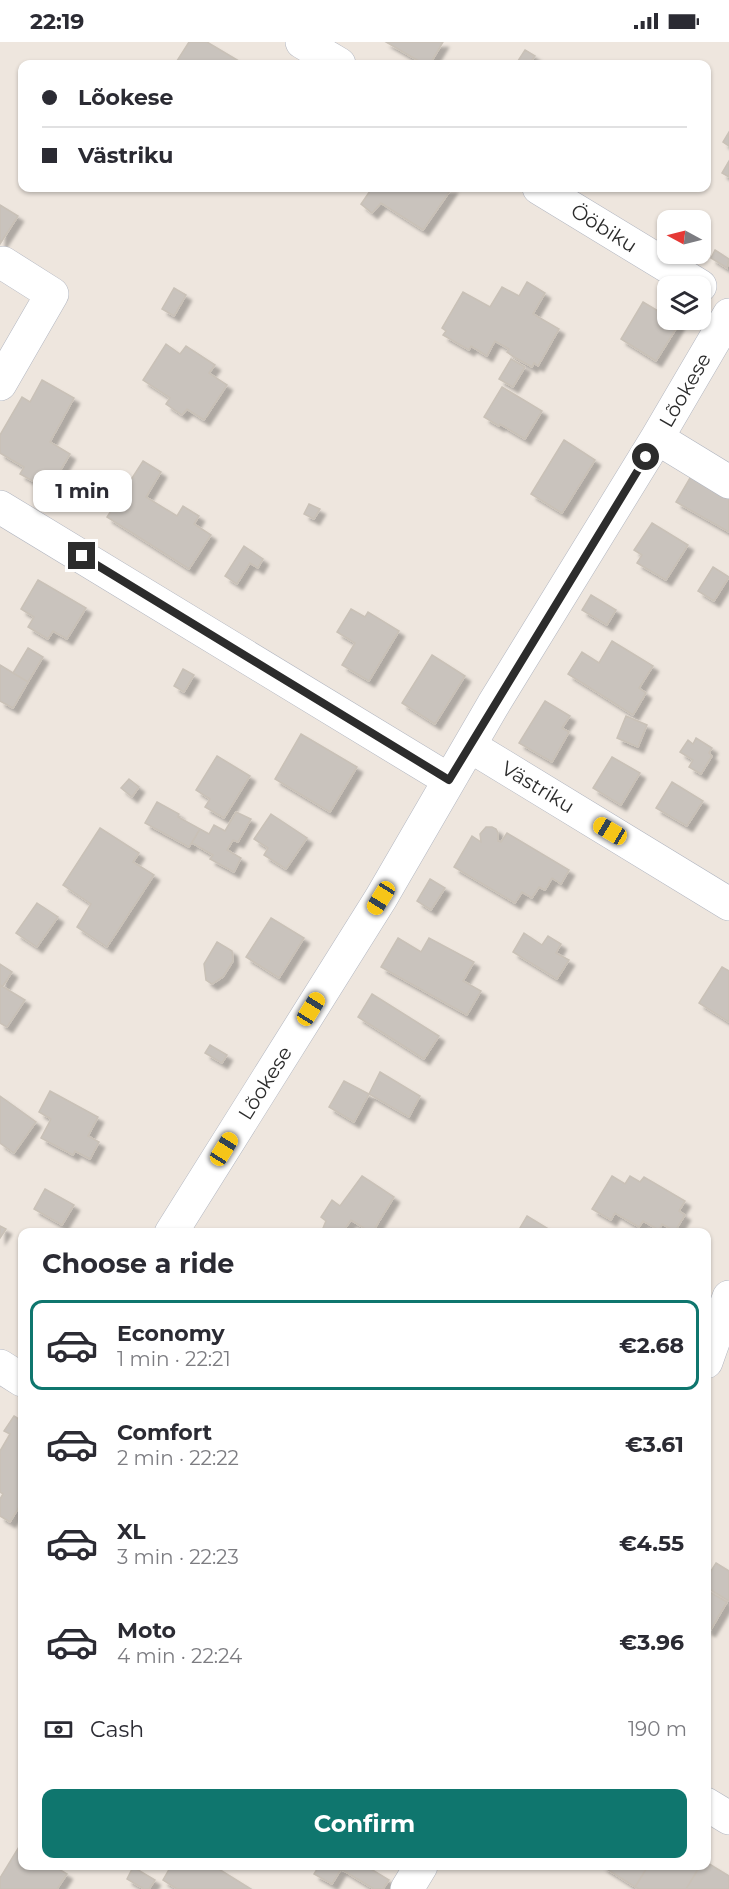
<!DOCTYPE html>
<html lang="en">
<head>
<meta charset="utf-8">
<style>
	body { margin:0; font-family:Montserrat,sans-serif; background:#f7f7f7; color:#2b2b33; height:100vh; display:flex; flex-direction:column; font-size:22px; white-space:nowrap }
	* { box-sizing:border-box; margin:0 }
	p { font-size:20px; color:#7c7c81 }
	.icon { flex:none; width:33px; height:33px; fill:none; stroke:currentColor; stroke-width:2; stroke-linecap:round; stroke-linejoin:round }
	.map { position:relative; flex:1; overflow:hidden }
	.side { position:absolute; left:18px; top:1186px; width:693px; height:642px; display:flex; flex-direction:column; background:#fff; border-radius:12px; box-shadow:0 2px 4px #0004 }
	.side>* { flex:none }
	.top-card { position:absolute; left:18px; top:18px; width:693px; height:132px; border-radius:12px; box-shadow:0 2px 4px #0004; display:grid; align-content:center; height:132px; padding:0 24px; background:#fff }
	.needle { width:39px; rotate:277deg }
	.controls { position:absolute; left:657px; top:168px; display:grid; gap:12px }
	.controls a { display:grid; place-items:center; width:54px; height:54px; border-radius:12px; background:#fff; box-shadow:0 2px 4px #0004; font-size:30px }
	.end { position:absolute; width:27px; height:27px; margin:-14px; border:8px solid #2c2c2c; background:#fff; box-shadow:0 0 0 3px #fff }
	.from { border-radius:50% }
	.bubble { position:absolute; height:42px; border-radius:12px; background:#fff; box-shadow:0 2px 4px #0004; font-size:20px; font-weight:700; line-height:42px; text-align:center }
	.car { position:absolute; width:18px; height:36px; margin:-18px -9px; border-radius:8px; box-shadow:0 0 4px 2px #0007; background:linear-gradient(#f5c518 24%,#345 0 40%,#f5c518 0 76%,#345 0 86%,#f5c518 0) }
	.top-card b { display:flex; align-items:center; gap:21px; height:57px; font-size:22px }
	.top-card b+b { border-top:2px solid #e1e1e2 }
	.top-card i { width:15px; height:15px; background:#2b2b33 }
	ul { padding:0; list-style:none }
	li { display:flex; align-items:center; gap:18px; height:90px; margin:0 12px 9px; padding:0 12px; border:3px solid transparent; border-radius:12px }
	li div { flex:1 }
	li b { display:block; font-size:22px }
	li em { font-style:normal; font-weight:700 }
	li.selected { border-color:#0f766e }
	li>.icon { width:54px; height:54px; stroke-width:1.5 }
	h2 { padding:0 24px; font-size:27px; line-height:72px }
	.pay { display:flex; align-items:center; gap:15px; height:66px; padding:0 24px; font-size:22px }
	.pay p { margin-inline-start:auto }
	.button { display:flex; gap:12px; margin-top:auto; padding:12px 24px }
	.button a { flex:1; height:69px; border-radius:12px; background:#0f766e; color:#fff; font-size:24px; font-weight:700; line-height:69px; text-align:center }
	.status { display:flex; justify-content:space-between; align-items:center; height:42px; padding:0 30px; background:#fff; direction:ltr }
	.status svg { height:16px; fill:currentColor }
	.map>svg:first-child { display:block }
</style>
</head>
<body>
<div class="status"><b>22:19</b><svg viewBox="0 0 49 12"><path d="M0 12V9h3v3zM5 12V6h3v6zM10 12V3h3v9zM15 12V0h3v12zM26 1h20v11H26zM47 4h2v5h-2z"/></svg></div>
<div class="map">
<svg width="729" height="1847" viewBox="0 0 729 1847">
	<defs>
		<filter id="shadow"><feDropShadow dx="5.5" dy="5.5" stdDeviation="1.5" flood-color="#0004"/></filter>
	</defs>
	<rect width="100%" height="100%" fill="#eee6de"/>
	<path fill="#c9c3bd" stroke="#c9c1b7" stroke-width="1.5" filter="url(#shadow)" d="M189,0H207L244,22H175Z
		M386,0H443L430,22H424Z
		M525,8L535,14L529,22H516Z
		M729,90V104L723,100Z
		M729,119V135L722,131Z
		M372,146H452L423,188L381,161L372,171L361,162Z
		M0,163L18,174L0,202Z
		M715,208L729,217L727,226L711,216Z
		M527,240L545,251L533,272L559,287L538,324L534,321L532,325L514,315L507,310L509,307L495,299L487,314L471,304L469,308L443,293L446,289L442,286L463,250L490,265L502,245L519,254Z
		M174,246L186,253L174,274L162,267Z
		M643,260L668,275V278H672L679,282L656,319L621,297Z
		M166,302L180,312L186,304L215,323L209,331L227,343L204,378L187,367L182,373L166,362L170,356L143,338Z
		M511,317L525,325L513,345L499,337Z
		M42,338L74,356L50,400L70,412L49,448L20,432L24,425L0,411V393L22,355L30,360Z
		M502,345L542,369L525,397L500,382L499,384L484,375Z
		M564,398L595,418L562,471L531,452Z
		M143,419L161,430L146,455L177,474L183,464L199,474L194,482L211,493L189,527L107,475Z
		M694,429L729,449V490L676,460Z
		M309,462L320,467L314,477L304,472Z
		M652,481L688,503L666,538L637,521L642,513L634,508Z
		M244,504L263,517L258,526L250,521L237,542L225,534Z
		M713,525L729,535L714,559L698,549Z
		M38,538L86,566L67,597L53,589L48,597L28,585L34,575L21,567Z
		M591,553L616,568L607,583L582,568Z
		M351,567L365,575L368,570L399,589L369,639L342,623L355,601L337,590Z
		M612,599L653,624L639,646L646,651L633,673L568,632L582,610L599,621Z
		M28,606L43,615L28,640L13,631Z
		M432,613L465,634L435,682L402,661Z
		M0,623L28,640L13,666L0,659Z
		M183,627L194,633L184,650L174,644Z
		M545,659L570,674L562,686L569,690L552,720L519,701Z
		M626,674L647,683L638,705L617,696Z
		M301,692L357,725L330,770L275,737Z
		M696,696L712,706L709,711L712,714L701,732L689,725L693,718L680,710L688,698L693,702Z
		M217,714L250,734L224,776L205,765L210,757L196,748Z
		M612,715L640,731L621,763L593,746Z
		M129,737L139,745L132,755L121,746Z
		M672,740L703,759L687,784L656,766Z
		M157,760L179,772L178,775L200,787L189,805L145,781Z
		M236,770L251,777L238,800L233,798L227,808L241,816L234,830L210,817L213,813L192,801L200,787L209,792L214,783L225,789Z
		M271,772L307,796L286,827L264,813L268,806L254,797Z
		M486,785H492L496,787L498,791V799L501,800L507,791L569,828L561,842L552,836L545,848L539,845L532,856L522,850L515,861L454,825L472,794L481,800L480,792Z
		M100,786L139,811L133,820L154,833L107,905L77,885L91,862L63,843Z
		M430,837L445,846L431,868L417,859Z
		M37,861L58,875L37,905L16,891Z
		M271,876L304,896L279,936L246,915Z
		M524,891L542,903L548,894L561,902L556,911L569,918L557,937L513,910Z
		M398,896L421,910L429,896L474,920L463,939L481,949L467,973L381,925Z
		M217,900L232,909L233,919L223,935L212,942L206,938L204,922Z
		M0,922L12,930L3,944L0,943Z
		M722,925L729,929V980L699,961Z
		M0,943L25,958L7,985L0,981Z
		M372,952L439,994L424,1017L358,975Z
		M210,1003L227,1013L222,1021L205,1011Z
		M380,1030L420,1054L409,1075L369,1052Z
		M344,1039L369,1052L354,1080L329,1065Z
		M50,1049L98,1075L88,1094L99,1100L90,1117L75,1109L73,1113L41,1096L51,1077L39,1070Z
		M0,1054L36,1080L14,1111L0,1101Z
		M362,1134L394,1155L372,1191L351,1178L342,1191H329L323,1186L326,1179L321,1175L332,1158L340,1164Z
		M612,1134L625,1142L630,1134L640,1140L644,1135L685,1159L679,1169L685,1173L675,1189L662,1182L659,1188L643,1179L639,1185L615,1171L611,1178L592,1167Z
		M45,1147L74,1163L62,1183L34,1167Z
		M527,1174L555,1191H517Z
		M0,1184L6,1187L0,1196Z
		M14,1374L22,1379V1467L19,1465L10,1480L0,1474V1457L3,1452L0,1450V1409L10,1392L4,1389Z
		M716,1521L729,1529V1559L706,1545V1537Z
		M706,1548L727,1560L710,1589L706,1587Z
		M22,1800V1824H54L67,1832L57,1847H0V1836Z
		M706,1820L729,1834V1847H686L700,1824H706Z
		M171,1824H214L251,1847H177L163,1838Z
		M319,1824H366L389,1838L383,1847H374L341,1827L332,1842L314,1832Z
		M602,1824H648L635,1845Z
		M648,1824H700L686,1847H639L635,1845Z
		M133,1825L155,1838L149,1847H144L127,1837Z"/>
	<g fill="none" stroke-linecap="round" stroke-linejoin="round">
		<g stroke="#b2b6c0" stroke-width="34">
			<path id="minor" d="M302,0L339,22
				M539,146L700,244
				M0,342L52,252L3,221
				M657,396L729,440
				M0,465L449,738
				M470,704L729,862
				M171,1191L381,856L493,663L657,396L729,273
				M706,1320L729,1255
				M0,1324L22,1338
				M706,1762L729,1776
				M407,1847L421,1824"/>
		</g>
		<use href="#minor" stroke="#fff" stroke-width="33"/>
	</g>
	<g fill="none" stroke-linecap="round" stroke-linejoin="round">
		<path stroke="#2c2c2c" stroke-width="8" d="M82,514L449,738L646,415"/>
	</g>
	<g text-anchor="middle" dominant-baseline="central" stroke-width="5" stroke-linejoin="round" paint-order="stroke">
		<g font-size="20" fill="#2c2c2c" stroke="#fff">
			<text transform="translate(604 186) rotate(32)">Ööbiku</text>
			<text transform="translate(685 348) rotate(-60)">Lõokese</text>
			<text transform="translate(538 745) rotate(31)">Västriku</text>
			<text transform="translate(265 1041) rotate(-58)">Lõokese</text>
		</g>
	</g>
</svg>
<div class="controls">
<a><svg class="needle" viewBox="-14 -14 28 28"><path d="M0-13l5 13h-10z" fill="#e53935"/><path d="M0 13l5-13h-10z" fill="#7c7c81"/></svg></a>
<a><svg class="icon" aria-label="layers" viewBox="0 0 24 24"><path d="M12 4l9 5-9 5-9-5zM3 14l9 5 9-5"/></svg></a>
</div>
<i class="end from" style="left:646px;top:415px"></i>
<i class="end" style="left:82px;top:514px"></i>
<div class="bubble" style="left:33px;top:428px;width:99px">1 min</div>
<i class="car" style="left:610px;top:789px;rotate:301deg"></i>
<i class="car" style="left:381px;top:856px;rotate:212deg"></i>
<i class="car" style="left:311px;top:967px;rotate:32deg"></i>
<i class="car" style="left:224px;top:1107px;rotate:32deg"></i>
<div class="top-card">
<b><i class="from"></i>Lõokese</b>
<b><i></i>Västriku</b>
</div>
<section class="side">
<h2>Choose a ride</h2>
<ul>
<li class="selected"><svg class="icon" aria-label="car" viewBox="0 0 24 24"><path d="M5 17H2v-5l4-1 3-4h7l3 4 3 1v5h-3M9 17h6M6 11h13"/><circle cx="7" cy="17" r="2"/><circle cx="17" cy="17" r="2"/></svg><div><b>Economy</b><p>1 min · 22:21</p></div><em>€2.68</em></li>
<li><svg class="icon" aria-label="car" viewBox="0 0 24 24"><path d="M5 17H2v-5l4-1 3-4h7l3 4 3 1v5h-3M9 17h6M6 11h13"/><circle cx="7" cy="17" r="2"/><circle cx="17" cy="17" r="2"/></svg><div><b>Comfort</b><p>2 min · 22:22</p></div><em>€3.61</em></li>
<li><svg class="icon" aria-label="car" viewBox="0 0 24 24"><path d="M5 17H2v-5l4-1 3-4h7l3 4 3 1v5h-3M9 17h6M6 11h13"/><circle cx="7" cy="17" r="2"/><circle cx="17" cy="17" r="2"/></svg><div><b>XL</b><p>3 min · 22:23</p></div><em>€4.55</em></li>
<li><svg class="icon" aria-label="car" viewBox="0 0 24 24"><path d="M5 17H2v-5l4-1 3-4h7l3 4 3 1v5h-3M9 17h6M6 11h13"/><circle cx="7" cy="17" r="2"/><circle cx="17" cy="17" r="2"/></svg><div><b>Moto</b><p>4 min · 22:24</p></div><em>€3.96</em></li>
</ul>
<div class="pay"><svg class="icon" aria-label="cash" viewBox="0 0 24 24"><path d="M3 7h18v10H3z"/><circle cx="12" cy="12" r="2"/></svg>Cash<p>190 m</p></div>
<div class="button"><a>Confirm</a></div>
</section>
</div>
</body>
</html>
